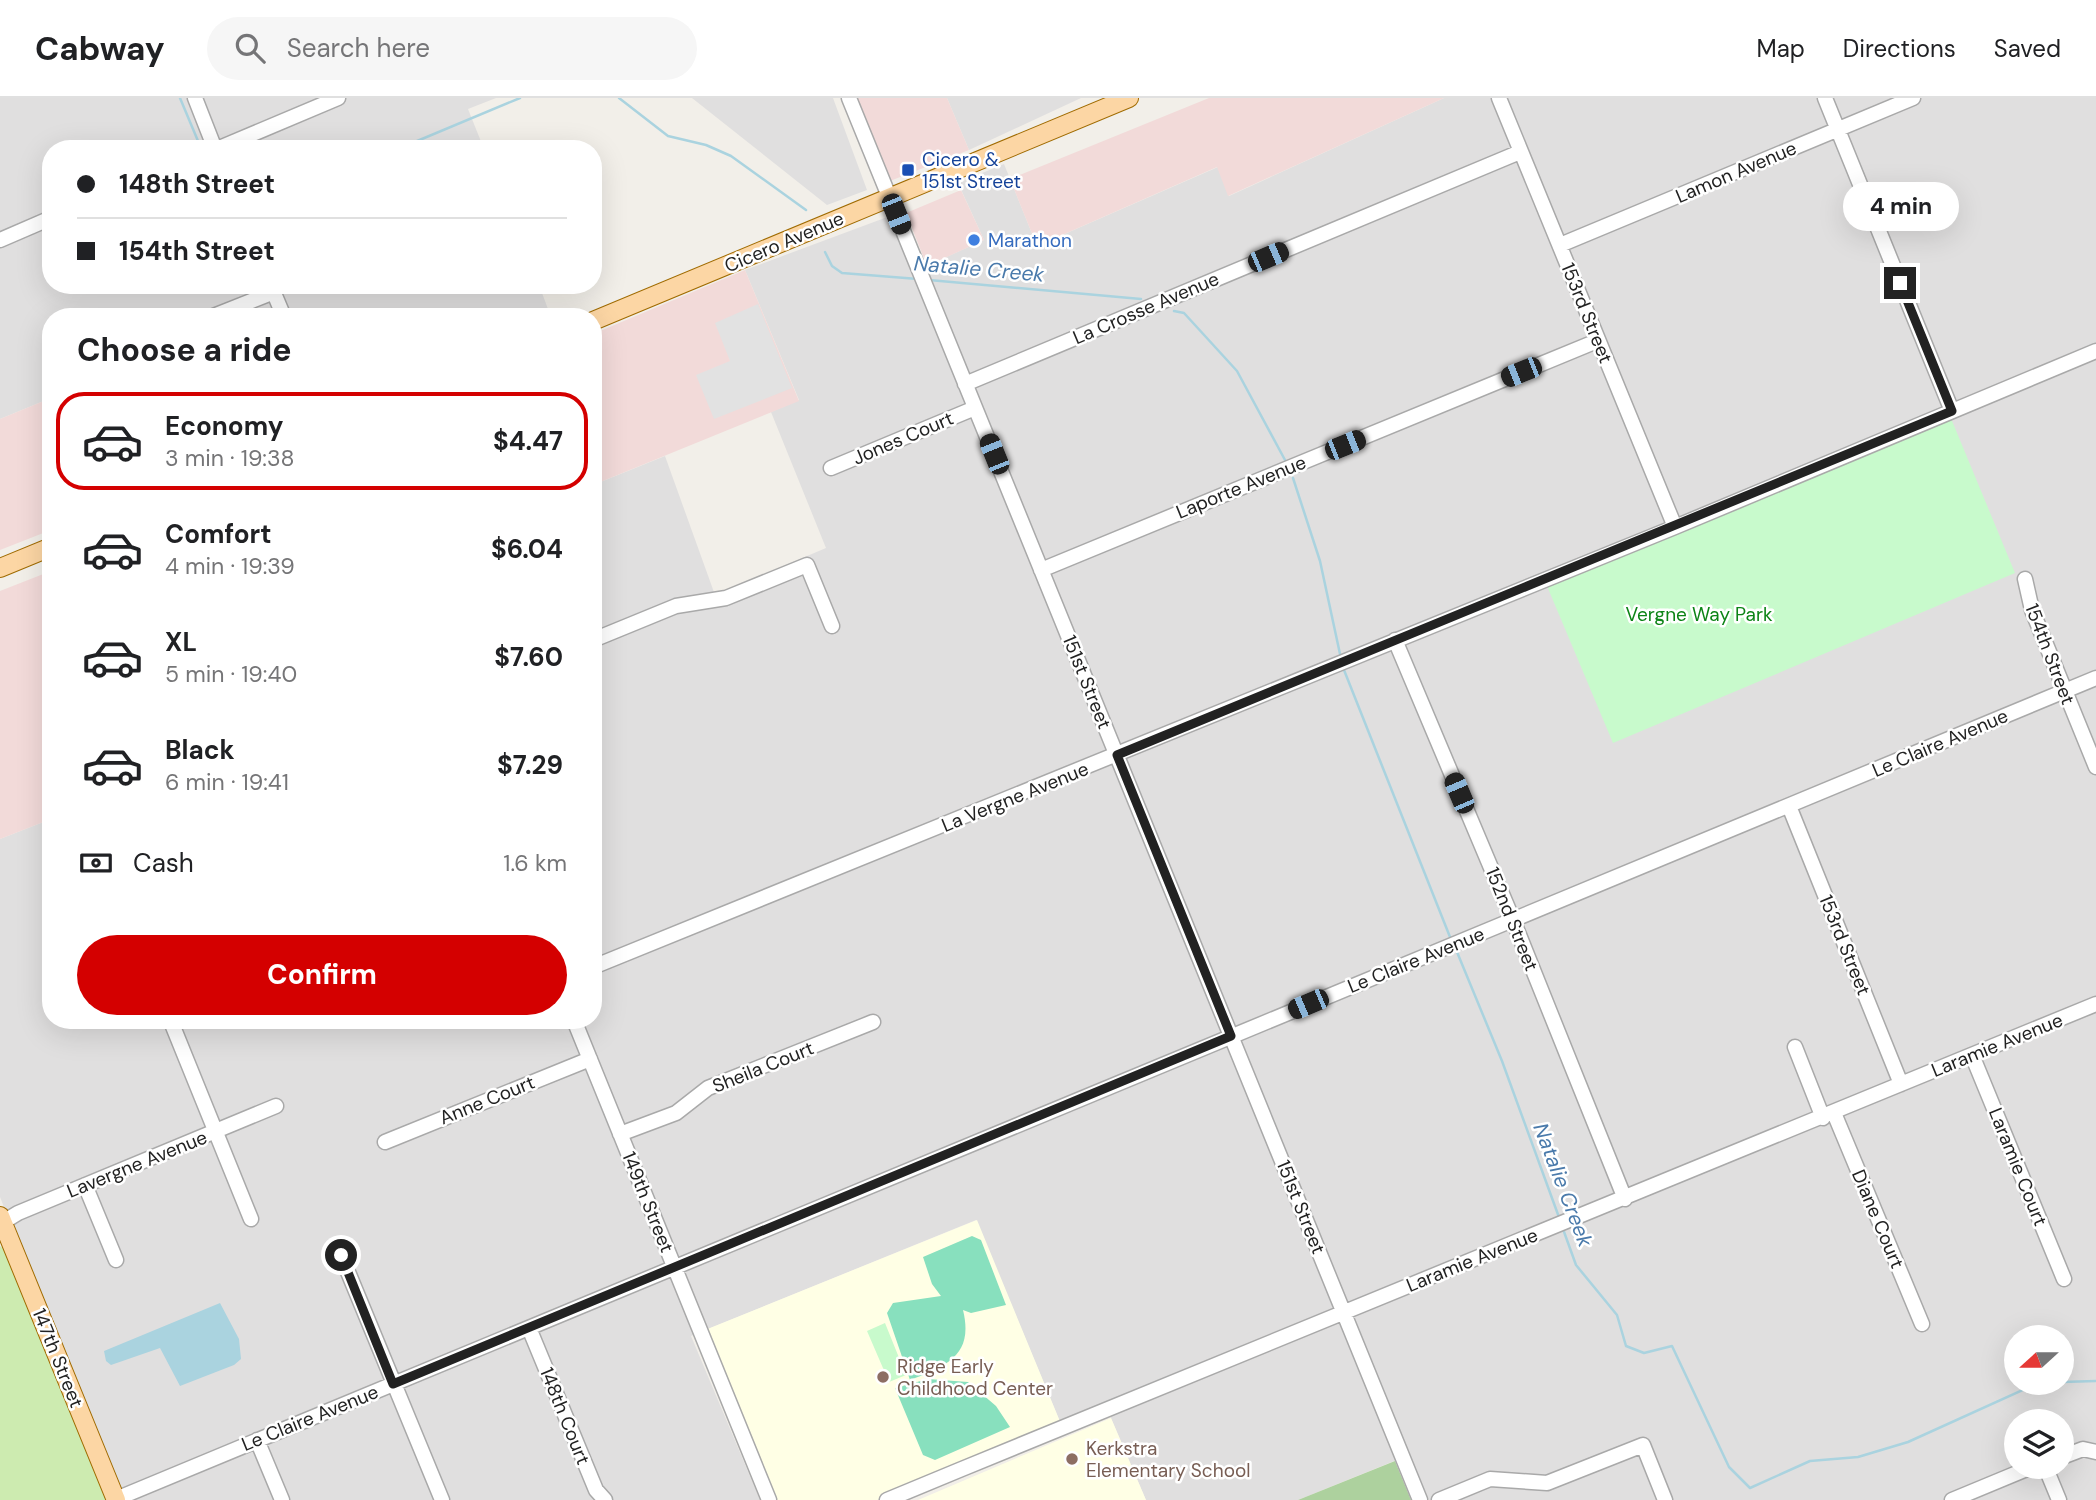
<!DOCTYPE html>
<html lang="en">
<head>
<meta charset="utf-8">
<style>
	body { margin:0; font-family:"DM Sans",sans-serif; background:#f6f6f6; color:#202124; height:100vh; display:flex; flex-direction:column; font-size:26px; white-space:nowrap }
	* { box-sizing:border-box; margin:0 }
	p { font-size:23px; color:#757577 }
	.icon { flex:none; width:38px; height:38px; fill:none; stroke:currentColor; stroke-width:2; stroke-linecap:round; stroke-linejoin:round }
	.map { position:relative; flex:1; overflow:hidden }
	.panel { position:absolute; left:42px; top:210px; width:560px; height:721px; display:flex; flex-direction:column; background:#fff; border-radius:28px; box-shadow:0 7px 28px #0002 }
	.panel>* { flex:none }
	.banner { position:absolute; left:42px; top:42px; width:560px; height:154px; border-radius:28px; box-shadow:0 7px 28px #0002; display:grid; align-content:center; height:154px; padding:0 35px; background:#fff }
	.needle { width:46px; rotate:249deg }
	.controls { position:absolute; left:2004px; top:1227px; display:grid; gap:14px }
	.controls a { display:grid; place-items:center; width:70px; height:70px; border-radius:50%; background:#fff; box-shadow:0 7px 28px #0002; font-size:35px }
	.end { position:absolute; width:32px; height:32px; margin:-16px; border:9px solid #222; background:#fff; box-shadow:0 0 0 4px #fff }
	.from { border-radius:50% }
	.bubble { position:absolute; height:49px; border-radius:24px; background:#fff; box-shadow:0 7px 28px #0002; font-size:23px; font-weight:700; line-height:49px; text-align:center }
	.car { position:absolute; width:21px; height:42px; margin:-21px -10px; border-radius:9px; box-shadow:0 0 5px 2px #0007; background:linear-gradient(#222 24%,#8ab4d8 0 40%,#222 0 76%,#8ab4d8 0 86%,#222 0) }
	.banner b { display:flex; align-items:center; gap:24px; height:66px; font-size:26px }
	.banner b+b { border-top:2px solid #e0e0e0 }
	.banner i { width:18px; height:18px; background:#202124 }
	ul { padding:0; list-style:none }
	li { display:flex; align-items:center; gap:21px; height:98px; margin:0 14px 10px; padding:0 21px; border:4px solid transparent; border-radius:28px }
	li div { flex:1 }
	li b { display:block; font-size:26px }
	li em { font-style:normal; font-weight:700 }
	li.active { border-color:#d40000 }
	li>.icon { width:63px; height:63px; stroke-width:1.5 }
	h2 { padding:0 35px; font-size:32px; line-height:84px }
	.pay { display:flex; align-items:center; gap:18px; height:77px; padding:0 35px; font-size:26px }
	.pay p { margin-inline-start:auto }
	.button { display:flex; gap:14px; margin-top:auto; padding:14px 35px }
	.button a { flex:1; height:80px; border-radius:42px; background:#d40000; color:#fff; font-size:28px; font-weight:700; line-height:80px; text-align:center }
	header { display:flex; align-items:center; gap:42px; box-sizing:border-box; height:98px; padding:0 35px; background:#fff; border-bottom:2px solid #e0e0e0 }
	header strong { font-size:33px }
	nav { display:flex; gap:38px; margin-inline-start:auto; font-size:24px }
	.search { width:490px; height:63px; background:#f6f6f6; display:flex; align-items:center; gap:18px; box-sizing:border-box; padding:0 24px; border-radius:38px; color:#757577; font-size:26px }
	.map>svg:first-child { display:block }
</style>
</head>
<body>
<header>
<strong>Cabway</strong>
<div class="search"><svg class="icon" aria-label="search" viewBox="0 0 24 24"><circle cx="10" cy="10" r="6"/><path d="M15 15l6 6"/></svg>Search here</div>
<nav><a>Map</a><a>Directions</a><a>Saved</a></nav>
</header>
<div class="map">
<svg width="2096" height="1402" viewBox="0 0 2096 1402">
	<rect width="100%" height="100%" fill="#f2efe9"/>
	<path fill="#e0dfdf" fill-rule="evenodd" d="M0,0H496L468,11L484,51H51V187H539L551,219H51V300L0,321Z
		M692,0H833L867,92L827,107Z
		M947,0H1081L969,52Z
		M1444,0H2096V1402H1429L1409,1357L1298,1402H1146L1105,1306L1061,1326L976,1122L691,1238L760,1402H121L0,1099V741L51,721V922H593V387L665,358L715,497L826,450L771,314L799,302L745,172L890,118L913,174L984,142L958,85L1004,66L1037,148L1218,69L1229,98ZM2016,1239H2062V1284H2016ZM2016,1323H2062V1368H2016Z"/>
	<path fill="#f2dad9" d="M856,0H947L969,52L890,83Z
		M1209,0H1444L1228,98L1217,69L1037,148L1010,81Z
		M961,92L984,142L927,168L906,115Z
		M745,172L799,303L593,387V236Z
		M51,300V432L0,452V321Z
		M51,473V721L0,741V493Z"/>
	<path fill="#ffffe5" d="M977,1122L1061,1326L877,1402H776L705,1232Z
		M1111,1320L1146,1402H918Z"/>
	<path fill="#cdebb0" d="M0,1148L7,1154L107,1402H0Z"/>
	<path fill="#add19e" d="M1395,1363L1411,1402H1298Z"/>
	<path fill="#c8facc" d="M1950,318L2015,475L1613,645L1547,488Z
		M885,1225L906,1277L889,1284L867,1233Z"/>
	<path fill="#88e0be" d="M972,1138L981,1142L1006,1207L971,1215L963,1212C974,1257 947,1268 910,1282L887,1215L893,1205L941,1198L932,1186L923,1159Z
		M928,1281L968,1284L996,1308L1010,1329L935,1362L923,1357L895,1290Z"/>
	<path fill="#e2e2e2" d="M758,206L792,290L714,321L696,277L730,263L715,225Z"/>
	<path fill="#aad3df" d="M220,1205L239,1241L241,1261L234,1267L180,1288L160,1250L111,1267L106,1263L104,1253Z"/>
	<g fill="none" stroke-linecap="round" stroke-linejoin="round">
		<path stroke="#aad3df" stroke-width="2.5" d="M180,0L198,43
			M619,0L668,38L706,47L731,58L806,112
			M398,51L520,0
			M825,154L832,168L842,175L918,181
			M929,182L1141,201
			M1174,213L1184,215L1237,273L1285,362
			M1293,380L1320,463L1340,556
			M1344,572L1450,839
			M1457,854L1502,963L1560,1122
			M1563,1131L1576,1167L1617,1217L1626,1248L1644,1255L1672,1248L1729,1369L1750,1390L1810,1363L1858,1359L1908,1344L2036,1286L2059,1284
			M2062,1284L2096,1283"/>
		<g stroke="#a9a9a9" stroke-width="17">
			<path id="minor" d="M195,0L215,51
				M849,0L1420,1402
				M1499,0L1675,429
				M1825,0L1952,313
				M217,51L338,0
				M0,142L51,120
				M1560,147L1913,0
				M271,188L284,219
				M211,219L274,194
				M965,286L1520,54
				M831,370L975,310
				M1041,472L1597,243
				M2025,481L2032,512L2096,669
				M593,542L676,508L726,500L807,467L832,528
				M1395,542L1513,822L1625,1101
				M1789,708L1901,986
				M593,869L1675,429L2096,253
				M574,922L769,1402
				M172,926L251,1121
				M1795,949L1823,1020
				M1972,957L2064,1181
				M1834,1015L1922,1226
				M620,1036L676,1015L708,990L873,924
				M385,1044L590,961
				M85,1087L116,1162
				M0,1126L18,1115L276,1008
				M341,1157L442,1402
				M529,1230L596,1392L605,1402
				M257,1342L282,1402
				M2062,1359L2083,1351L2096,1354
				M2045,1368L2059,1402
				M116,1401L2096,580
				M887,1402C1289,1235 1693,1073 2096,906
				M1439,1402L1490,1381L1547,1385L1643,1347L1665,1402
				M1952,1402L2034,1368"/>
		</g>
		<g stroke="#a06b00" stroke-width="20">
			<path id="major" d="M593,223L1129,0
				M0,470L51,449
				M0,1118L116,1402"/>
		</g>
		<use href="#minor" stroke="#fff" stroke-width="14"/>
		<use href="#major" stroke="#fcd6a4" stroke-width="18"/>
	</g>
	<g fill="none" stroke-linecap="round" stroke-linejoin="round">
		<path stroke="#222" stroke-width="9" d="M341,1157L393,1286L1231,938L1117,657L1952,313L1900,185"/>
	</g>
	<rect fill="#1a4fb4" stroke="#fff" stroke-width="2.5" x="901" y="65" width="14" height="14" rx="3.5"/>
	<circle fill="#3f7fe0" stroke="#fff" stroke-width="2.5" cx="974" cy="142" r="7"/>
	<g fill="#8d6e63" stroke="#fff" stroke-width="2.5">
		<circle cx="883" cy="1279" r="7"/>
		<circle cx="1072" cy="1361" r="7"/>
	</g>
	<g text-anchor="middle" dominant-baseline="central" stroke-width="5" stroke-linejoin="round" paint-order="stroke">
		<g font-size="19" fill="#164399" stroke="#fff" text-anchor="start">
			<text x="922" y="61">Cicero &amp;<tspan x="922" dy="22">151st Street</tspan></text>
		</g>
		<g font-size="19" fill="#222" stroke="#fff">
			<text transform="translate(1736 74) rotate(-23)">Lamon Avenue</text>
			<text transform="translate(784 144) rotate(-23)">Cicero Avenue</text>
			<text transform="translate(1146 210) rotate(-23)">La Crosse Avenue</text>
			<text transform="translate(1587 215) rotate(68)">153rd Street</text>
			<text transform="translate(903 340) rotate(-23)">Jones Court</text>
			<text transform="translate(1241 389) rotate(-22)">Laporte Avenue</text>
			<text transform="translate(2050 556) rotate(69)">154th Street</text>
			<text transform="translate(1087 584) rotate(68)">151st Street</text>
			<text transform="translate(1940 645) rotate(-23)">Le Claire Avenue</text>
			<text transform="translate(1015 699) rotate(-22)">La Vergne Avenue</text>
			<text transform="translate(1512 821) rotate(68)">152nd Street</text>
			<text transform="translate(1845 847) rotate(68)">153rd Street</text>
			<text transform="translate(1416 862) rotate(-22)">Le Claire Avenue</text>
			<text transform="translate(1997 947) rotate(-22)">Laramie Avenue</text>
			<text transform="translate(763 969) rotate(-22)">Sheila Court</text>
			<text transform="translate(487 1002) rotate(-22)">Anne Court</text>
			<text transform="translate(137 1066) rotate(-22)">Lavergne Avenue</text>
			<text transform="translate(2018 1069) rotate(68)">Laramie Court</text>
			<text transform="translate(648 1104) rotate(68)">149th Street</text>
			<text transform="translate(1301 1109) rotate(68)">151st Street</text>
			<text transform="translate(1878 1121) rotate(67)">Diane Court</text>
			<text transform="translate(1472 1162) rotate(-22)">Laramie Avenue</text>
			<text transform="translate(58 1260) rotate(68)">147th Street</text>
			<text transform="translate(565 1318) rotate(68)">148th Court</text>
			<text transform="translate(310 1320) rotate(-22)">Le Claire Avenue</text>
		</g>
		<g font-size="19" fill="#366cbe" stroke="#fff" text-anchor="start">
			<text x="988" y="142">Marathon</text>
		</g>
		<g font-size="19" fill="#0c8416" stroke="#fff">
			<text x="1699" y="516">Vergne Way Park</text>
		</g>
		<g font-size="19" fill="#785e54" stroke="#fff" text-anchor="start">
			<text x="897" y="1268">Ridge Early<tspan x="897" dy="22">Childhood Center</tspan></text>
			<text x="1086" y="1350">Kerkstra<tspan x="1086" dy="22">Elementary School</tspan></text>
		</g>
		<g font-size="21" font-style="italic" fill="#4a7aab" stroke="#fff">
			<text transform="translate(979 171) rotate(5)">Natalie Creek</text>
			<text transform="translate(1563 1087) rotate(69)">Natalie Creek</text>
		</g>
	</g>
</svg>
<div class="controls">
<a><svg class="needle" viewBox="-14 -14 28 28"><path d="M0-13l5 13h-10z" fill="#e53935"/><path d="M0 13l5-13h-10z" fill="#757577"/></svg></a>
<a><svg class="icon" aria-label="layers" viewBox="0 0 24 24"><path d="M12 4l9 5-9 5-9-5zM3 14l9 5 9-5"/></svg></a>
</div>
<i class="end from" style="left:341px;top:1157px"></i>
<i class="end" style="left:1900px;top:185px"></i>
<div class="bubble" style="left:1843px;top:84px;width:116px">4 min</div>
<i class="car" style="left:896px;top:116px;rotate:158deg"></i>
<i class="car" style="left:1268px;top:159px;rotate:67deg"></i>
<i class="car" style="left:1521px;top:274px;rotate:248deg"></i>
<i class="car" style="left:1345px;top:347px;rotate:68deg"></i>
<i class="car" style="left:994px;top:356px;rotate:338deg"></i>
<i class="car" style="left:1459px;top:695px;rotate:337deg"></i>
<i class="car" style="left:1308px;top:906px;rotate:247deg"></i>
<div class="banner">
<b><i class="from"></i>148th Street</b>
<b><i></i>154th Street</b>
</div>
<section class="panel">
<h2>Choose a ride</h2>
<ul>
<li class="active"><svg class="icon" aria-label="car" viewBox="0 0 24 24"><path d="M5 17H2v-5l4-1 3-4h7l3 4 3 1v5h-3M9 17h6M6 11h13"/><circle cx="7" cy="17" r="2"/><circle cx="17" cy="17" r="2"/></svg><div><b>Economy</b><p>3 min · 19:38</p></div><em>$4.47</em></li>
<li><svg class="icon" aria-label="car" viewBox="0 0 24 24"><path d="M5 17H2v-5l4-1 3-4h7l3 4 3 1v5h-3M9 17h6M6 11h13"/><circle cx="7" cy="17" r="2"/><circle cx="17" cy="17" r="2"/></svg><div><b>Comfort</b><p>4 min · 19:39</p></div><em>$6.04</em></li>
<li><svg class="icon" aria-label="car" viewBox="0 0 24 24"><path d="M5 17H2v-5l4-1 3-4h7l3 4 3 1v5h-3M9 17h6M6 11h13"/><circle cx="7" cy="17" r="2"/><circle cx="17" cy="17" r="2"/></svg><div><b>XL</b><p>5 min · 19:40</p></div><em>$7.60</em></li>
<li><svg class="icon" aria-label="car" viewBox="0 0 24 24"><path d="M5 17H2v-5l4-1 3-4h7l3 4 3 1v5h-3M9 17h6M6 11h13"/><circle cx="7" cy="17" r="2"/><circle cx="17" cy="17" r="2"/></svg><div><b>Black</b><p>6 min · 19:41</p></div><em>$7.29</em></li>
</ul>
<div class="pay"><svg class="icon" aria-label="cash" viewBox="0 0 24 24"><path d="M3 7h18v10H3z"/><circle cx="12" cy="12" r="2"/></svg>Cash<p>1.6 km</p></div>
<div class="button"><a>Confirm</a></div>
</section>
</div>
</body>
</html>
